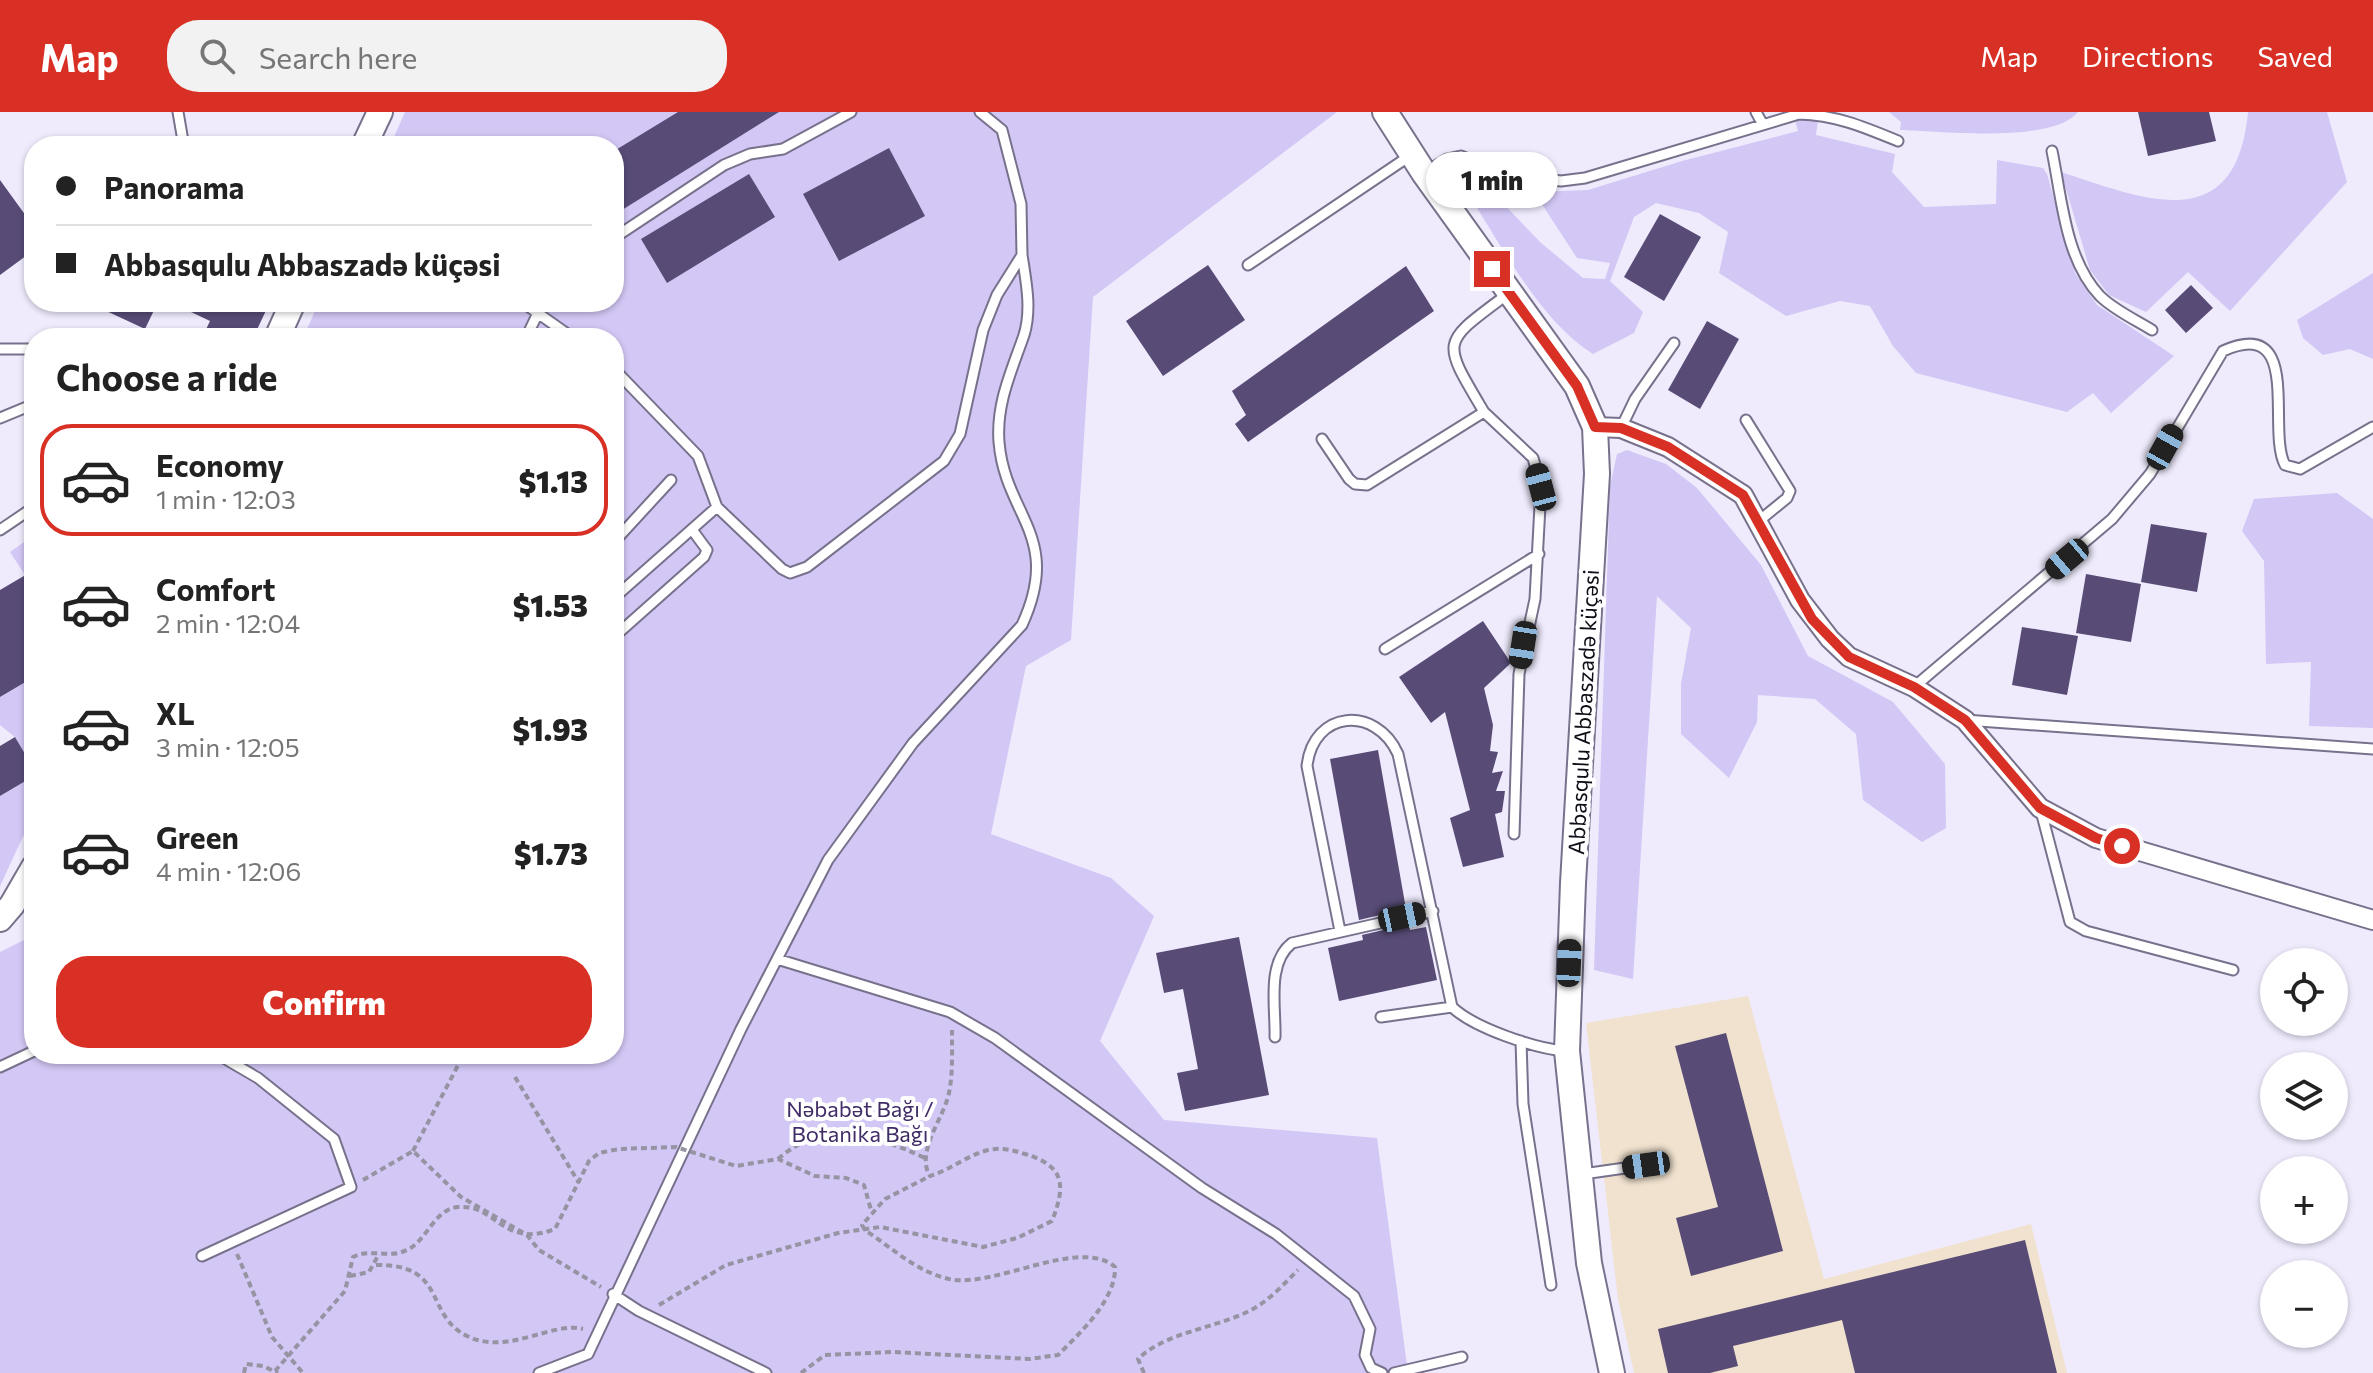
<!DOCTYPE html>
<html lang="en">
<head>
<meta charset="utf-8">
<style>
	body { margin:0; font-family:Commissioner,sans-serif; background:#f2f2f2; color:#222; height:100vh; display:flex; flex-direction:column; font-size:30px; white-space:nowrap }
	* { box-sizing:border-box; margin:0 }
	p { font-size:26px; color:#767676 }
	.icon { flex:none; width:44px; height:44px; fill:none; stroke:currentColor; stroke-width:2; stroke-linecap:round; stroke-linejoin:round }
	.map { position:relative; flex:1; overflow:hidden }
	.details { position:absolute; left:24px; top:216px; width:600px; height:736px; display:flex; flex-direction:column; background:#fff; border-radius:32px; box-shadow:0 2px 6px #0004 }
	.details>* { flex:none }
	.hud { position:absolute; left:24px; top:24px; width:600px; height:176px; border-radius:32px; box-shadow:0 2px 6px #0004; display:grid; align-content:center; height:176px; padding:0 32px; background:#fff }
	.controls { position:absolute; left:2260px; top:836px; display:grid; gap:16px }
	.controls a { display:grid; place-items:center; width:88px; height:88px; border-radius:50%; background:#fff; box-shadow:0 2px 6px #0004; font-size:40px }
	.end { position:absolute; width:36px; height:36px; margin:-18px; border:10px solid #d93025; background:#fff; box-shadow:0 0 0 4px #fff }
	.from { border-radius:50% }
	.bubble { position:absolute; height:56px; border-radius:28px; background:#fff; box-shadow:0 2px 6px #0004; font-size:26px; font-weight:800; line-height:56px; text-align:center }
	.car { position:absolute; width:24px; height:48px; margin:-24px -12px; border-radius:10px; box-shadow:0 0 6px 2px #0007; background:linear-gradient(#222 24%,#8ab4d8 0 40%,#222 0 76%,#8ab4d8 0 86%,#222 0) }
	.hud b { display:flex; align-items:center; gap:28px; height:76px; font-size:30px }
	.hud b+b { border-top:2px solid #e0e0e0 }
	.hud i { width:20px; height:20px; background:#222 }
	ul { padding:0; list-style:none }
	li { display:flex; align-items:center; gap:24px; height:112px; margin:0 16px 12px; padding:0 16px; border:4px solid transparent; border-radius:32px }
	li div { flex:1 }
	li b { display:block; font-size:30px }
	li em { font-style:normal; font-weight:800 }
	li.on { border-color:#d93025 }
	li>.icon { width:72px; height:72px; stroke-width:1.5 }
	h2 { padding:0 32px; font-size:36px; line-height:96px }
	.primary-button { display:flex; gap:16px; margin-top:auto; padding:16px 32px }
	.primary-button a { flex:1; height:92px; border-radius:32px; background:#d93025; color:#fff; font-size:32px; font-weight:800; line-height:92px; text-align:center }
	header { display:flex; align-items:center; gap:48px; box-sizing:border-box; height:112px; padding:0 40px; background:#d93025; color:#fff }
	header strong { font-size:38px }
	nav { display:flex; gap:44px; margin-inline-start:auto; font-size:28px }
	.search { width:560px; height:72px; background:#f2f2f2; display:flex; align-items:center; gap:20px; box-sizing:border-box; padding:0 28px; border-radius:32px; color:#767676; font-size:30px }
	.map>svg:first-child { display:block }
</style>
</head>
<body>
<header>
<strong>Map</strong>
<div class="search"><svg class="icon" aria-label="search" viewBox="0 0 24 24"><circle cx="10" cy="10" r="6"/><path d="M15 15l6 6"/></svg>Search here</div>
<nav><a>Map</a><a>Directions</a><a>Saved</a></nav>
</header>
<div class="map">
<svg width="2373" height="1261" viewBox="0 0 2373 1261">
	<rect width="100%" height="100%" fill="#efebfd"/>
	<path fill="#f0e2ce" d="M1748,884L1824,1167L2031,1112L2067,1261H1634L1618,1187L1586,911Z"/>
	<path fill="#d3c7f5" d="M405,0H1337L1093,185L1071,528L1026,554L991,722L1111,766L1154,804L1100,929L1164,1008L1377,1026L1408,1261H0V840L34,823V942H614V226H303L319,190H614V34H390Z
		M1793,0H1819L1816,23L1895,42L1892,60L1924,95L1996,92L1997,48L2043,56L2047,62L2075,161L2097,193L2174,244L2111,301L2093,281L2067,300L1916,261L1893,234L1870,194L1840,189L1786,204L1719,161L1728,120L1699,101L1656,91L1634,105L1610,169L1643,200L1634,221L1593,242C1538,208 1499,128 1463,74L1473,60L1540,130L1583,166L1605,167L1610,151L1577,146L1534,80L1588,78L1682,49L1798,19Z
		M1889,0H2078C2052,32 1941,19 1900,18L1901,10Z
		M2248,0H2327L2347,70L2230,199L2188,160L2146,200L2109,183L2090,158L2061,60C2144,87 2236,127 2248,0Z
		M2373,161V247L2350,237L2323,243L2303,226L2297,208Z
		M1627,338L1666,352L1697,376L1761,453L1808,544L1893,590L1945,652L1946,716L1922,730L1863,688L1856,622L1815,587L1758,583L1757,610L1729,666L1681,622V572L1691,516L1657,484L1633,867L1594,858L1610,374L1617,342Z
		M2337,381L2373,407V616L2309,614L2311,550L2266,552L2264,449L2242,419L2254,387Z
		M34,423V458L25,463L10,440Z
		M34,565V657L15,625L0,613V585Z
		M34,664V701L0,774V684Z"/>
	<path fill="#584c77" d="M678,0H779L614,103V39Z
		M2138,0H2209L2216,29L2148,44Z
		M889,36L925,104L839,149L803,82Z
		M749,62L775,105L667,171L641,127Z
		M0,68L34,115V138L0,163Z
		M1660,102L1701,125L1664,189L1624,165Z
		M1208,153L1245,208L1163,264L1126,209Z
		M1406,154L1434,199L1248,330L1235,312L1246,303L1232,279Z
		M2191,173L2213,196L2186,221L2165,198Z
		M87,190H158L145,217Z
		M170,190H270L253,226H202L210,209Z
		M1707,209L1739,227L1700,297L1668,278Z
		M2151,412L2207,421L2197,480L2141,470Z
		M34,458V565L0,585V478Z
		M2086,462L2141,472L2131,530L2076,521Z
		M1483,509L1511,551L1484,576L1493,613L1490,639L1498,640L1492,661L1503,659L1496,679H1505L1502,700L1495,702L1504,745L1463,755L1450,706L1470,698L1445,600L1431,611L1399,565Z
		M2022,515L2078,524L2067,583L2012,573Z
		M15,625L34,657V664L0,684V634Z
		M1378,638L1406,797L1359,808L1330,647Z
		M1409,812L1410,818L1426,815L1437,868L1339,889L1328,836L1363,828L1362,823Z
		M1239,825L1269,983L1185,999L1177,961L1198,957L1183,877L1164,881L1156,841Z
		M1726,921L1783,1139L1691,1164L1676,1106L1718,1095L1675,934Z
		M2025,1128L2057,1261H1855L1842,1208L1733,1234L1738,1254L1710,1261H1668L1658,1217Z"/>
	<g fill="none" stroke-linecap="round" stroke-linejoin="round">
		<g stroke="#78718c" stroke-width="13">
			<path id="lane" d="M178,0L183,29
				M1756,0L1762,11
				M2052,39C2062,87 2065,147 2100,184C2114,198 2136,208 2152,218
				M1424,61L1447,47L1461,44L1500,61L1561,69L1585,66L1799,2C1836,3 1864,15 1898,29
				M614,126L724,53L750,42L783,37L851,0
				M1248,153L1411,43
				M522,190L573,226
				M526,226L537,203
				M0,237H34
				M614,257L698,344L717,395L782,457L790,461L807,455L944,349L960,322L983,218L997,183L1022,143L1021,92L1002,18L980,0
				M1484,300L1533,346L1541,375L1535,487L1519,562L1514,722
				M0,306L34,292
				M1746,308L1790,379L1787,386L1760,408
				M1621,316L1635,287L1674,231
				M1322,327L1349,367L1355,372L1367,373L1484,300C1440,226 1441,232 1509,181
				M0,418L34,395
				M614,430L671,368
				M614,486L717,395
				M614,525L704,445L707,438L693,419
				M1385,537L1539,442
				M1914,575L2112,407L2150,362L2223,239C2304,203 2266,318 2285,353L2300,357L2373,315
				M1965,608L2373,637
				M2041,699L2070,810L2086,819L2233,858
				M1340,819L1307,654C1313,598 1376,593 1398,642L1452,895C1474,916 1534,936 1564,939
				M777,847L950,900L995,926L1202,1076L1276,1122L1354,1184L1370,1217L1365,1243L1371,1256L1382,1261
				M1381,905L1452,895
				M1275,925C1276,896 1266,851 1292,831L1433,799
				M1521,929L1523,992L1551,1173
				M0,955L34,939
				M1583,1062L1646,1053
				M202,1144L351,1075L334,1027L258,966L217,942
				M613,1182L639,1199L766,1261
				M539,1261L588,1242L741,917L828,748L913,631L1022,513C1063,424 1005,404 999,330C996,291 1012,258 1024,223C1032,197 1026,169 1022,143
				M1394,1261L1462,1245"/>
		</g>
		<g stroke="#78718c" stroke-width="22">
			<path id="street" d="M1595,315L1621,316L1668,335L1743,383L1800,488L1830,527L1849,545L1914,575L1965,608L2040,696L2096,726L2373,808"/>
		</g>
		<g stroke="#78718c" stroke-width="28">
			<path id="secondary" d="M1385,0L1424,61L1577,274L1595,315L1597,362L1573,771L1567,939L1589,1151L1612,1261
				M364,34L380,0
				M277,226L293,190
				M0,807L12,793L34,755"/>
		</g>
		<path stroke="#9693a2" stroke-width="4" stroke-dasharray="6 4" stroke-linecap="butt" d="M515,965L579,1071
			M413,1039L464,942
			M778,1047C823,1007 876,1023 925,1046
			M363,1068L413,1039L461,1085L527,1123L539,1138L601,1175
			M237,1142L272,1225L303,1261
			M376,1153C448,1152 424,1203 467,1224C508,1244 552,1209 583,1217
			M350,1164L369,1160L379,1142
			M659,1193L726,1153L838,1121L880,1115L983,1135L1017,1126L1052,1109C1066,1073 1065,1054 1025,1042C1012,1038 1001,1035 988,1038C968,1043 950,1058 930,1064C915,1040 944,1006 949,981C953,961 952,939 952,918
			M244,1261L246,1252L263,1254L278,1261
			M801,1261L825,1243L893,1240L1029,1247L1058,1243C1080,1221 1116,1188 1115,1155C1080,1124 994,1177 949,1167C917,1160 892,1136 865,1118L862,1113L885,1087L930,1064
			M1144,1261L1138,1247C1165,1221 1210,1217 1245,1201C1266,1192 1282,1174 1298,1158"/>
		<use href="#lane" stroke="#fff" stroke-width="9"/>
		<use href="#street" stroke="#fff" stroke-width="18"/>
		<use href="#secondary" stroke="#fff" stroke-width="24"/>
		<path stroke="#9693a2" stroke-width="4" stroke-dasharray="6 4" stroke-linecap="butt" d="M275,1259L345,1179L353,1145C370,1136 389,1147 407,1138C427,1129 434,1097 458,1095C497,1092 502,1137 555,1117L589,1049L599,1041L619,1037L676,1035L736,1054L778,1047L815,1064L846,1066L864,1073L871,1098"/>
	</g>
	<g fill="none" stroke-linecap="round" stroke-linejoin="round">
		<path stroke="#d93025" stroke-width="10" d="M1492,157L1577,274L1595,315L1621,316L1668,335L1743,383L1812,507L1849,545L1914,575L1965,608L2040,696L2096,726L2122,734"/>
	</g>
	<g text-anchor="middle" dominant-baseline="central" stroke-width="8" stroke-linejoin="round" paint-order="stroke">
		<g font-size="22" fill="#100d17" stroke="#fff">
			<text transform="translate(1583 600) rotate(-87)">Abbasqulu Abbaszadə küçəsi</text>
		</g>
		<g font-size="22" fill="#402c67" stroke="#fff">
			<text x="860" y="996">Nəbabət Bağı /<tspan x="860" dy="25">Botanika Bağı</tspan></text>
		</g>
	</g>
</svg>
<div class="controls">
<a><svg class="icon" aria-label="locate" viewBox="0 0 24 24"><circle cx="12" cy="12" r="6"/><path d="M12 2v4M12 18v4M2 12h4M18 12h4"/></svg></a>
<a><svg class="icon" aria-label="layers" viewBox="0 0 24 24"><path d="M12 4l9 5-9 5-9-5zM3 14l9 5 9-5"/></svg></a>
<a>+</a>
<a>−</a>
</div>
<i class="end from" style="left:2122px;top:734px"></i>
<i class="end" style="left:1492px;top:157px"></i>
<div class="bubble" style="left:1426px;top:40px;width:132px">1 min</div>
<i class="car" style="left:2165px;top:335px;rotate:29deg"></i>
<i class="car" style="left:1541px;top:375px;rotate:345deg"></i>
<i class="car" style="left:2067px;top:447px;rotate:230deg"></i>
<i class="car" style="left:1523px;top:533px;rotate:189deg"></i>
<i class="car" style="left:1402px;top:805px;rotate:78deg"></i>
<i class="car" style="left:1569px;top:851px;rotate:2deg"></i>
<i class="car" style="left:1646px;top:1053px;rotate:262deg"></i>
<div class="hud">
<b><i class="from"></i>Panorama</b>
<b><i></i>Abbasqulu Abbaszadə küçəsi</b>
</div>
<section class="details">
<h2>Choose a ride</h2>
<ul>
<li class="on"><svg class="icon" aria-label="car" viewBox="0 0 24 24"><path d="M5 17H2v-5l4-1 3-4h7l3 4 3 1v5h-3M9 17h6M6 11h13"/><circle cx="7" cy="17" r="2"/><circle cx="17" cy="17" r="2"/></svg><div><b>Economy</b><p>1 min · 12:03</p></div><em>$1.13</em></li>
<li><svg class="icon" aria-label="car" viewBox="0 0 24 24"><path d="M5 17H2v-5l4-1 3-4h7l3 4 3 1v5h-3M9 17h6M6 11h13"/><circle cx="7" cy="17" r="2"/><circle cx="17" cy="17" r="2"/></svg><div><b>Comfort</b><p>2 min · 12:04</p></div><em>$1.53</em></li>
<li><svg class="icon" aria-label="car" viewBox="0 0 24 24"><path d="M5 17H2v-5l4-1 3-4h7l3 4 3 1v5h-3M9 17h6M6 11h13"/><circle cx="7" cy="17" r="2"/><circle cx="17" cy="17" r="2"/></svg><div><b>XL</b><p>3 min · 12:05</p></div><em>$1.93</em></li>
<li><svg class="icon" aria-label="car" viewBox="0 0 24 24"><path d="M5 17H2v-5l4-1 3-4h7l3 4 3 1v5h-3M9 17h6M6 11h13"/><circle cx="7" cy="17" r="2"/><circle cx="17" cy="17" r="2"/></svg><div><b>Green</b><p>4 min · 12:06</p></div><em>$1.73</em></li>
</ul>
<div class="primary-button"><a>Confirm</a></div>
</section>
</div>
</body>
</html>
